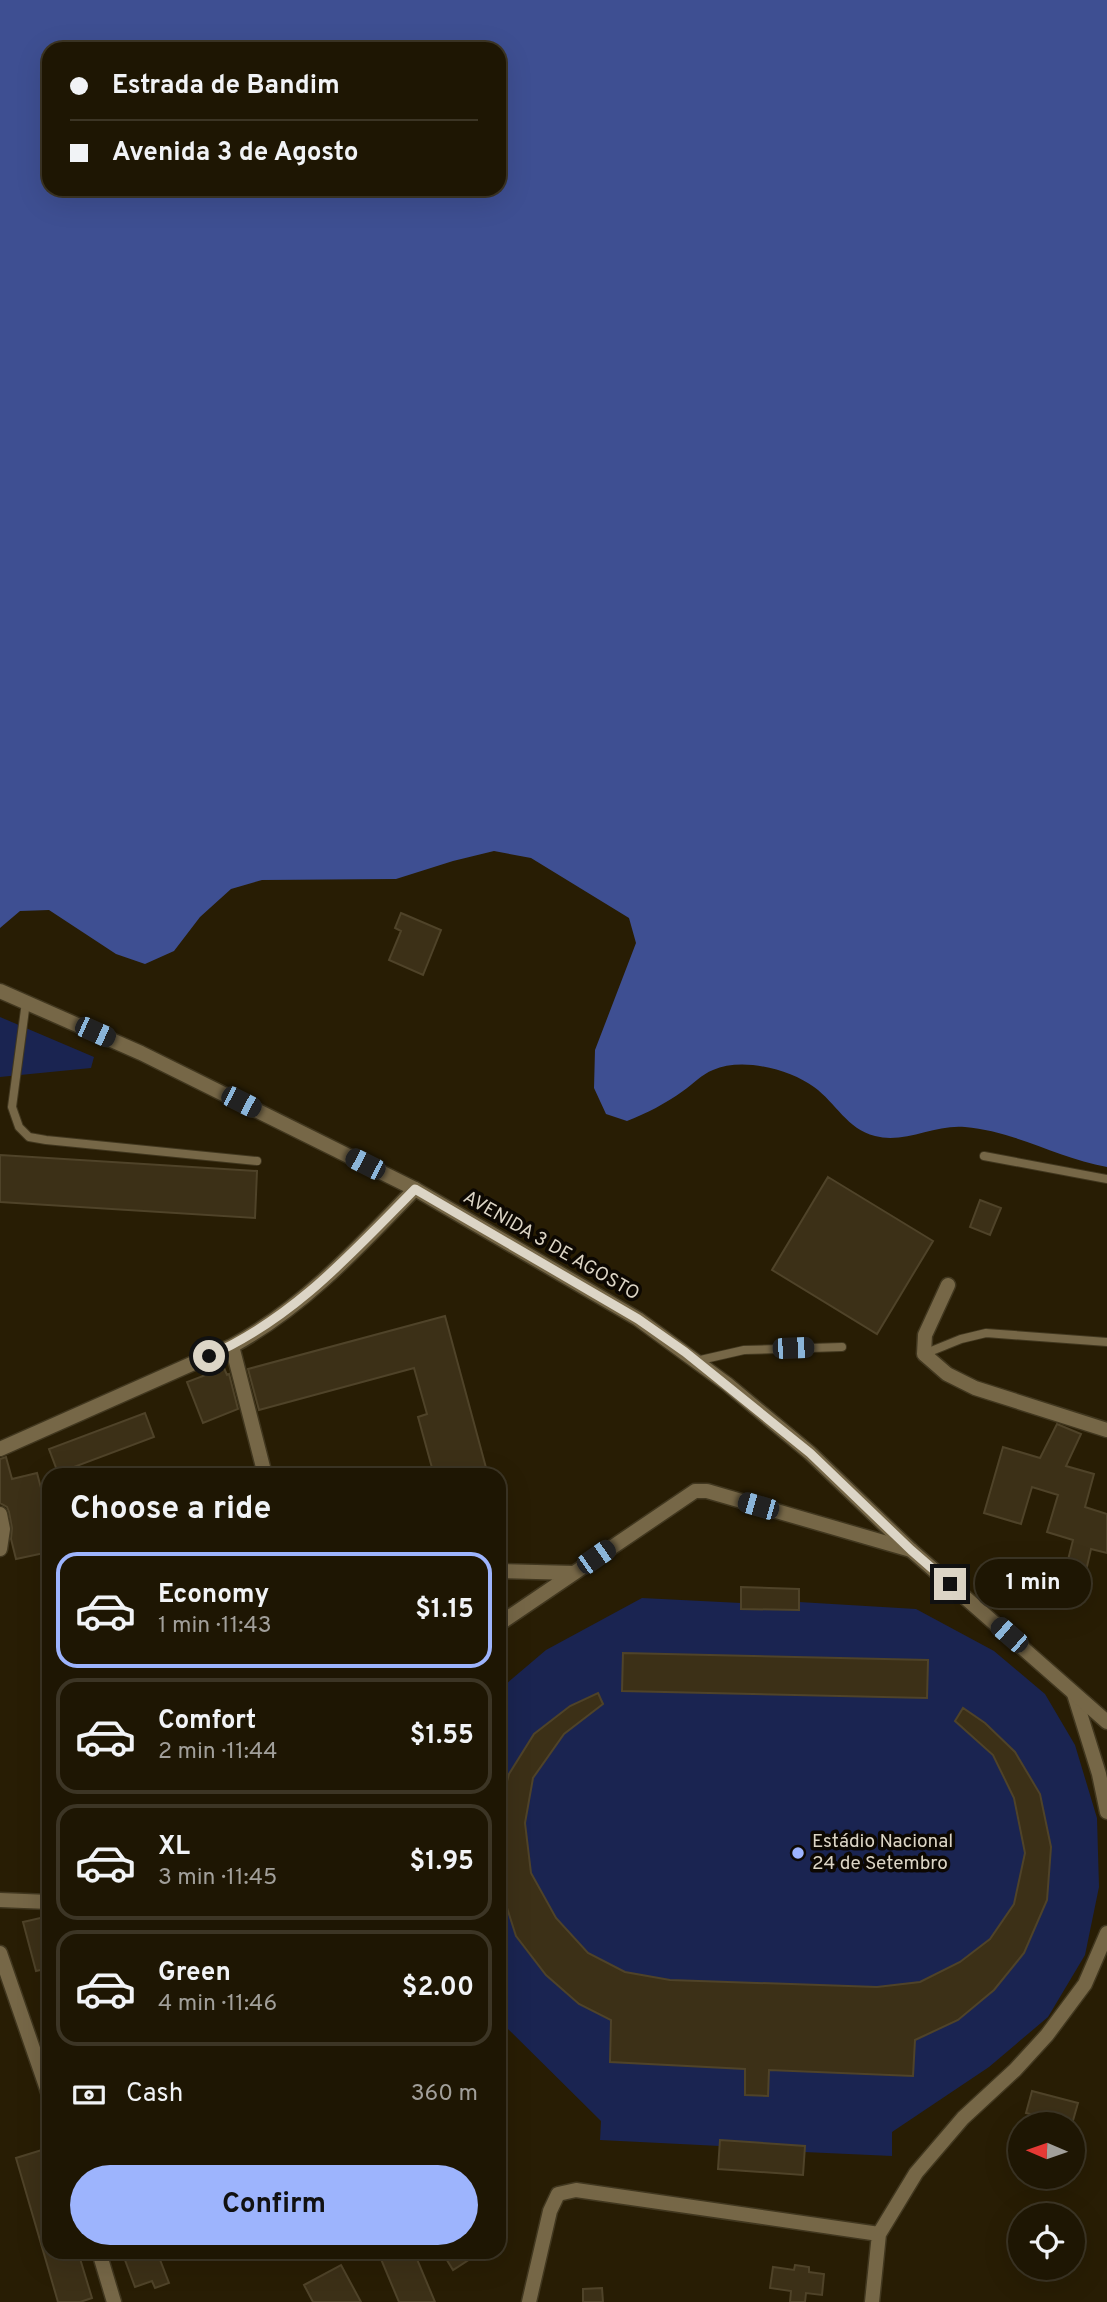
<!DOCTYPE html>
<html lang="en">
<head>
<meta charset="utf-8">
<style>
	body { margin:0; font-family:Overpass,sans-serif; background:#2b2312; color:#f1f3f6; height:100vh; display:flex; flex-direction:column; font-size:26px; white-space:nowrap }
	* { box-sizing:border-box; margin:0 }
	p { font-size:23px; color:#a19f9a }
	.icon { flex:none; width:38px; height:38px; fill:none; stroke:currentColor; stroke-width:2; stroke-linecap:round; stroke-linejoin:round }
	.map { position:relative; flex:1; overflow:hidden }
	.sheet { position:absolute; left:42px; top:1468px; width:464px; height:791px; display:flex; flex-direction:column; background:#1e1603; border-radius:21px; box-shadow:0 7px 28px #0002,0 0 0 2px #3c3525 }
	.sheet>* { flex:none }
	.top-card { position:absolute; left:42px; top:42px; width:464px; height:154px; border-radius:21px; box-shadow:0 7px 28px #0002,0 0 0 2px #3c3525; display:grid; align-content:center; height:154px; padding:0 28px; background:#1e1603 }
	.needle { width:46px; rotate:272deg }
	.controls { position:absolute; left:1008px; top:2112px; display:grid; gap:14px }
	.controls a { display:grid; place-items:center; width:77px; height:77px; border-radius:50%; background:#1e1603; box-shadow:0 7px 28px #0002,0 0 0 2px #3c3525; font-size:35px }
	.end { position:absolute; width:32px; height:32px; margin:-16px; border:9px solid #dcd5c6; background:#111; box-shadow:0 0 0 4px #111 }
	.from { border-radius:50% }
	.bubble { position:absolute; height:49px; border-radius:24px; background:#1e1603; box-shadow:0 7px 28px #0002,0 0 0 2px #3c3525; font-size:23px; font-weight:700; line-height:49px; text-align:center }
	.car { position:absolute; width:21px; height:42px; margin:-21px -10px; border-radius:9px; box-shadow:0 0 5px 2px #0007; background:linear-gradient(#222 24%,#8ab4d8 0 40%,#222 0 76%,#8ab4d8 0 86%,#222 0) }
	.top-card b { display:flex; align-items:center; gap:24px; height:66px; font-size:26px }
	.top-card b+b { border-top:2px solid #3c3525 }
	.top-card i { width:18px; height:18px; background:#f1f3f6 }
	ul { padding:0; list-style:none }
	li { display:flex; align-items:center; gap:21px; height:116px; margin:0 14px 10px; padding:0 14px; border:4px solid #3c3525; border-radius:21px }
	li div { flex:1 }
	li b { display:block; font-size:26px }
	li em { font-style:normal; font-weight:700 }
	li.current { border-color:#9db4fd }
	li>.icon { width:63px; height:63px; stroke-width:1.5 }
	h2 { padding:0 28px; font-size:32px; line-height:84px }
	.pay { display:flex; align-items:center; gap:18px; height:77px; padding:0 28px; font-size:26px }
	.pay p { margin-inline-start:auto }
	.primary-button { display:flex; gap:14px; margin-top:auto; padding:14px 28px }
	.primary-button a { flex:1; height:80px; border-radius:42px; background:#9db4fd; color:#111; font-size:28px; font-weight:700; line-height:80px; text-align:center }
	.map>svg:first-child { display:block }
</style>
</head>
<body>
<div class="map">
<svg width="1107" height="2302" viewBox="0 0 1107 2302">
	<rect width="100%" height="100%" fill="#281d04"/>
	<path fill="#1a2451" d="M0,1017L94,1057L91,1068L0,1077Z
		M642,1598L741,1603V1609L798,1610L799,1602L916,1609L994,1651L1045,1694L1075,1745L1097,1818L1099,1887L1085,1955L1048,2017L989,2067L892,2132V2156L804,2152V2146L720,2140V2146L600,2140L601,2121L499,2020V1690L546,1650Z"/>
	<path fill="#3e4f92" fill-rule="evenodd" d="M0,0H1107V1167C1058,1158 1014,1131 965,1127C935,1124 905,1144 875,1136C847,1129 836,1103 814,1087C789,1069 742,1057 713,1070C702,1074 692,1085 683,1091C665,1104 647,1113 627,1121L606,1114L594,1088L595,1050L636,943L629,918L531,858L494,851L453,861L396,879L262,880L231,889L200,917L174,951L145,964L116,954L49,910L20,911L0,928ZM49,49H499V189H49Z"/>
	<path fill="#3c3017" stroke="#4f4329" stroke-width="2" d="M401,913L441,930L423,975L389,960L401,931L395,928Z
		M0,1155L257,1171L255,1218L0,1202Z
		M828,1177L933,1241L877,1334L772,1270Z
		M980,1200L1001,1208L990,1235L970,1227Z
		M445,1316L488,1475H434L418,1417L427,1414L414,1368L259,1410L248,1369Z
		M224,1368L227,1375L229,1374L238,1409L203,1423L187,1382Z
		M145,1413L154,1437L58,1473L49,1449Z
		M1057,1424L1081,1434L1066,1466L1094,1474L1085,1507L1107,1514V1553L1091,1549L1080,1597L1060,1592L1073,1540L1047,1532L1058,1495L1032,1487L1021,1524L984,1513L1003,1447L1040,1458Z
		M6,1457L12,1479L37,1473L49,1518V1520L45,1522L49,1540V1552L16,1559L11,1539L12,1528L9,1512L7,1507L0,1503V1459Z
		M741,1587L799,1589V1610L741,1609Z
		M623,1653L928,1660L927,1698L622,1691Z
		M598,1693L603,1704L564,1734L533,1778L525,1823L531,1873L556,1918L588,1953L625,1972L670,1980L877,1987L920,1982L960,1962L990,1939L1014,1904L1025,1853L1014,1798L993,1755L955,1721L963,1708L985,1723L1015,1752L1040,1794L1051,1847L1047,1900L1024,1953L994,1990L958,2020L915,2040L913,2076L769,2070L768,2096L745,2095V2069L610,2062L611,2020L579,2004L546,1975L516,1936L499,1883V1811L509,1774L534,1734L570,1706Z
		M49,1916V1968L36,1971L23,1922Z
		M1032,2091L1078,2103L1072,2124L1026,2113Z
		M720,2140L805,2146L803,2175L718,2169Z
		M45,2149L49,2163V2252H78L92,2298L80,2302H58L16,2158Z
		M122,2252H157L169,2283L155,2288L152,2281L135,2287Z
		M378,2252H414L435,2302H399Z
		M442,2252H481L453,2270Z
		M341,2265L361,2302H313L304,2285Z
		M795,2265L809,2267V2272L824,2274L822,2295L806,2293L805,2302H790L791,2291L770,2288L773,2267L794,2270Z
		M602,2288L603,2302H583V2289Z"/>
	<g fill="none" stroke-linecap="round" stroke-linejoin="round">
		<g stroke="#41371f" stroke-width="10">
			<path id="service" d="M26,1002L12,1107L19,1127L29,1137L46,1140L257,1161
				M984,1156L1107,1179
				M924,1354L961,1339L986,1333L1107,1342
				M696,1361L744,1350L842,1347"/>
		</g>
		<g stroke="#41371f" stroke-width="17">
			<path id="minor" d="M948,1285L925,1335L924,1354L947,1374L975,1388L1107,1430
				M232,1346L265,1475
				M0,1449L232,1346C304,1307 359,1247 415,1189
				M0,1514L3,1529L0,1549
				M499,1571L574,1573
				M499,1624L695,1491H707L911,1550
				M1074,1694L1099,1774L1107,1812
				M0,1900L49,1902
				M0,1953L49,2095
				M99,2252L114,2302
				M529,2302L550,2211L558,2194L576,2190L879,2234L916,2173L963,2118L1015,2070L1047,2035L1085,1984L1107,1933
				M872,2302L879,2234"/>
		</g>
		<g stroke="#41371f" stroke-width="17">
			<path id="tertiary" d="M0,991L141,1053L415,1189L638,1319L727,1384L810,1453L911,1550L1107,1722"/>
		</g>
		<use href="#service" stroke="#766747" stroke-width="8"/>
		<use href="#minor" stroke="#766747" stroke-width="14"/>
		<use href="#tertiary" stroke="#766747" stroke-width="14"/>
	</g>
	<g fill="none" stroke-linecap="round" stroke-linejoin="round">
		<path stroke="#dcd5c6" stroke-width="9" d="M209,1356C294,1318 351,1254 415,1189L638,1319L685,1352L810,1453L911,1550L950,1584"/>
	</g>
	<circle fill="#9db4fd" stroke="#0d0802" stroke-width="2.5" cx="798" cy="1853" r="7"/>
	<g text-anchor="middle" dominant-baseline="central" stroke-width="7" stroke-linejoin="round" paint-order="stroke">
		<g font-size="19" fill="#dcd5c6" stroke="#0d0802">
			<text transform="translate(551 1246) rotate(30)">AVENIDA 3 DE AGOSTO</text>
		</g>
		<g font-size="19" fill="#dcd5c6" stroke="#0d0802" text-anchor="start">
			<text x="812" y="1842">Estádio Nacional<tspan x="812" dy="22">24 de Setembro</tspan></text>
		</g>
	</g>
</svg>
<div class="controls">
<a><svg class="needle" viewBox="-14 -14 28 28"><path d="M0-13l5 13h-10z" fill="#e53935"/><path d="M0 13l5-13h-10z" fill="#a19f9a"/></svg></a>
<a><svg class="icon" aria-label="locate" viewBox="0 0 24 24"><circle cx="12" cy="12" r="6"/><path d="M12 2v4M12 18v4M2 12h4M18 12h4"/></svg></a>
</div>
<i class="end from" style="left:209px;top:1356px"></i>
<i class="end" style="left:950px;top:1584px"></i>
<div class="bubble" style="left:975px;top:1559px;width:116px">1 min</div>
<i class="car" style="left:95px;top:1032px;rotate:114deg"></i>
<i class="car" style="left:241px;top:1102px;rotate:117deg"></i>
<i class="car" style="left:365px;top:1164px;rotate:297deg"></i>
<i class="car" style="left:793px;top:1348px;rotate:88deg"></i>
<i class="car" style="left:758px;top:1506px;rotate:286deg"></i>
<i class="car" style="left:596px;top:1557px;rotate:55deg"></i>
<i class="car" style="left:1009px;top:1635px;rotate:311deg"></i>
<div class="top-card">
<b><i class="from"></i>Estrada de Bandim</b>
<b><i></i>Avenida 3 de Agosto</b>
</div>
<section class="sheet">
<h2>Choose a ride</h2>
<ul>
<li class="current"><svg class="icon" aria-label="car" viewBox="0 0 24 24"><path d="M5 17H2v-5l4-1 3-4h7l3 4 3 1v5h-3M9 17h6M6 11h13"/><circle cx="7" cy="17" r="2"/><circle cx="17" cy="17" r="2"/></svg><div><b>Economy</b><p>1 min · 11:43</p></div><em>$1.15</em></li>
<li><svg class="icon" aria-label="car" viewBox="0 0 24 24"><path d="M5 17H2v-5l4-1 3-4h7l3 4 3 1v5h-3M9 17h6M6 11h13"/><circle cx="7" cy="17" r="2"/><circle cx="17" cy="17" r="2"/></svg><div><b>Comfort</b><p>2 min · 11:44</p></div><em>$1.55</em></li>
<li><svg class="icon" aria-label="car" viewBox="0 0 24 24"><path d="M5 17H2v-5l4-1 3-4h7l3 4 3 1v5h-3M9 17h6M6 11h13"/><circle cx="7" cy="17" r="2"/><circle cx="17" cy="17" r="2"/></svg><div><b>XL</b><p>3 min · 11:45</p></div><em>$1.95</em></li>
<li><svg class="icon" aria-label="car" viewBox="0 0 24 24"><path d="M5 17H2v-5l4-1 3-4h7l3 4 3 1v5h-3M9 17h6M6 11h13"/><circle cx="7" cy="17" r="2"/><circle cx="17" cy="17" r="2"/></svg><div><b>Green</b><p>4 min · 11:46</p></div><em>$2.00</em></li>
</ul>
<div class="pay"><svg class="icon" aria-label="cash" viewBox="0 0 24 24"><path d="M3 7h18v10H3z"/><circle cx="12" cy="12" r="2"/></svg>Cash<p>360 m</p></div>
<div class="primary-button"><a>Confirm</a></div>
</section>
</div>
</body>
</html>
